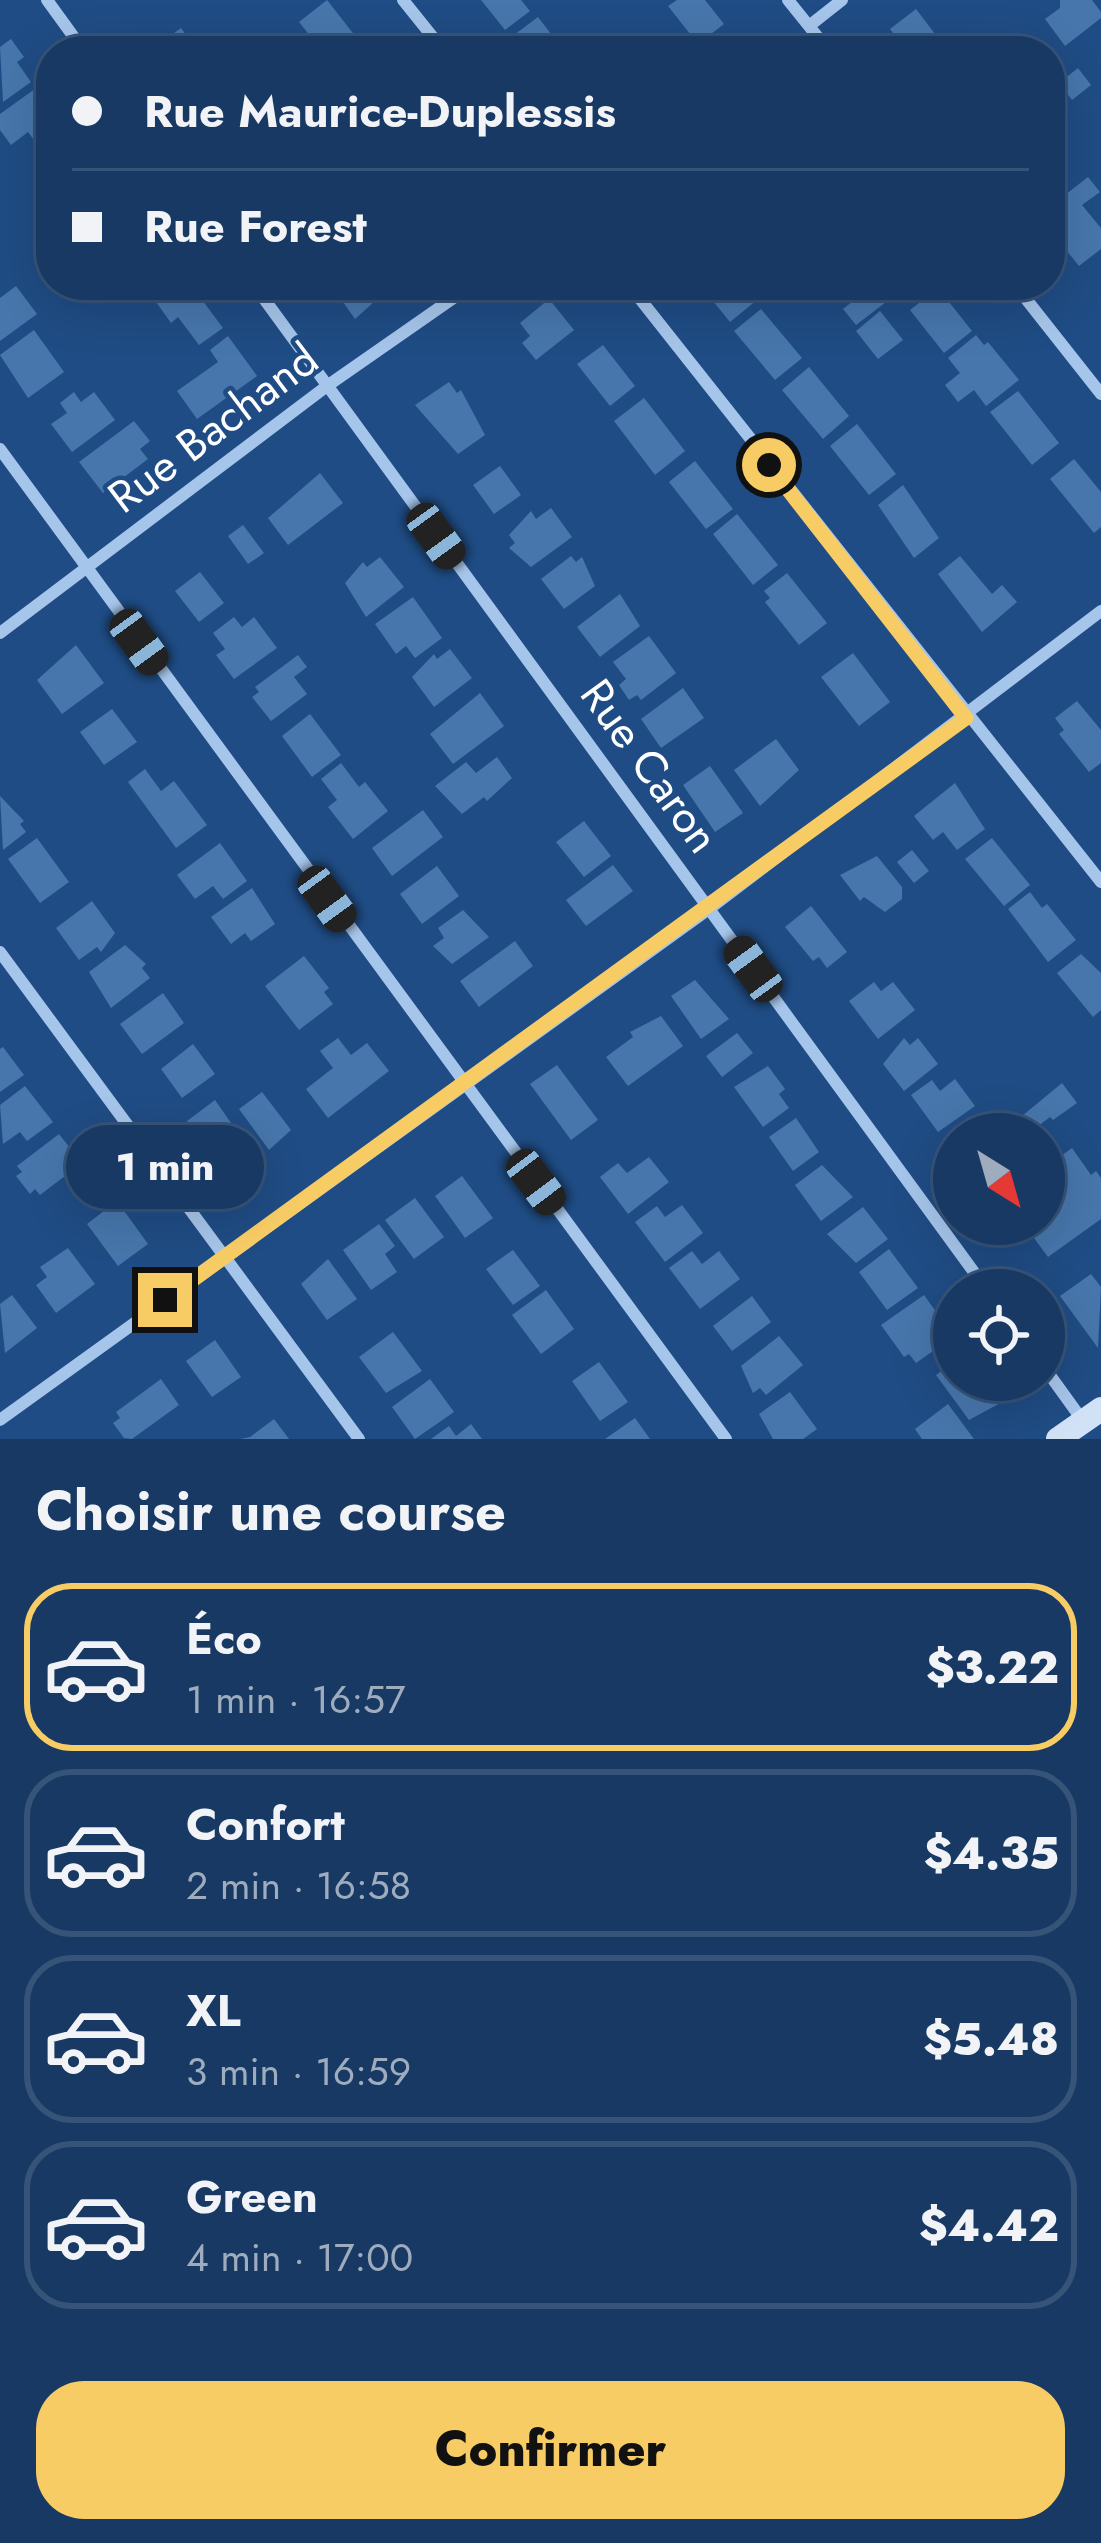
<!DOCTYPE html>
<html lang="fr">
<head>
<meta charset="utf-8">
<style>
	body { margin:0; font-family:Jost,sans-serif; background:#204069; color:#f1f3f6; height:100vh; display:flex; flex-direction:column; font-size:45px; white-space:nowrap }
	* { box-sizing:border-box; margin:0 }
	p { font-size:39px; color:#9eacbe }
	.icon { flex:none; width:66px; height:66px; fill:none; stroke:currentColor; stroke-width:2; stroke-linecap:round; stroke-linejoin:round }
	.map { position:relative; height:1439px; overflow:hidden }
	.drawer { display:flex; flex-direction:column; background:#173963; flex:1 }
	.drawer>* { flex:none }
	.top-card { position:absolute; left:36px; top:36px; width:1029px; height:264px; border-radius:48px; box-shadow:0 12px 48px #0002,0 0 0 3px #365378; display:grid; align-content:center; height:264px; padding:0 36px; background:#173963 }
	.needle { width:78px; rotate:143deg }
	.fabs { position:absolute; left:933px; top:1113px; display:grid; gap:24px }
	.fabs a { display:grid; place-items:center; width:132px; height:132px; border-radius:50%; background:#173963; box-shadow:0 12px 48px #0002,0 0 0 3px #365378; font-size:60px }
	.end { position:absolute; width:54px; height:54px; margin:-27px; border:15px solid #f8cc65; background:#111; box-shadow:0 0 0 6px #111 }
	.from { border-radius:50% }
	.bubble { position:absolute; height:84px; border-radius:42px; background:#173963; box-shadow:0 12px 48px #0002,0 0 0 3px #365378; font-size:39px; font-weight:800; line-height:84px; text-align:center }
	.car { position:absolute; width:36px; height:72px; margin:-36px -18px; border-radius:15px; box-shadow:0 0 9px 3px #0007; background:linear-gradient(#222 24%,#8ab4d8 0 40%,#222 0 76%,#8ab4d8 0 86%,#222 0) }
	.top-card b { display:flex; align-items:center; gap:42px; height:114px; font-size:45px }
	.top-card b+b { border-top:3px solid #365378 }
	.top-card i { width:30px; height:30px; background:#f1f3f6 }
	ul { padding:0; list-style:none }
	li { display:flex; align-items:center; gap:36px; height:168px; margin:0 24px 18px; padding:0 12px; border:6px solid #365378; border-radius:48px }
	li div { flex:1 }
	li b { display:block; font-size:45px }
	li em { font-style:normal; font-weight:800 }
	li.selected { border-color:#f8cc65 }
	li>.icon { width:108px; height:108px; stroke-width:1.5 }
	h2 { padding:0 36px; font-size:54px; line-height:144px }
	.primary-button { display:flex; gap:24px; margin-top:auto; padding:24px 36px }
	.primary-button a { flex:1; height:138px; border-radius:48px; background:#f8cc65; color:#111; font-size:48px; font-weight:800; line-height:138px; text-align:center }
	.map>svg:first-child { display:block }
</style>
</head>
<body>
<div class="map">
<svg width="1101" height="1439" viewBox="0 0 1101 1439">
	<rect width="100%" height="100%" fill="#1f4c84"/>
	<path fill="#4776ac" d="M327,0L367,51H322L299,22Z
		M481,0H521L530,11L505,30Z
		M677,0H705L724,24L698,44L668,6Z
		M1060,0H1092L1101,12V18L1065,46L1045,19L1060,8Z
		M916,9L948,51H900L904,48L890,29Z
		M538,17L564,51H513L506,41Z
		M181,28L197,50L205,44L211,51H157L155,47Z
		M11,39L24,57L17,62L31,82L3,102L0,47Z
		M1078,68L1091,85L1072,100L1059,83Z
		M39,86L51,102V133L37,144L28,132L11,145L0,130V114Z
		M1050,176L1065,195L1088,177L1100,192L1082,205L1101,228V249L1079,266L1050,230Z
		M164,285H191L223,328L199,345L178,317L171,323L151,295Z
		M337,285H393L355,319L338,295L342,292Z
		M700,285H744L757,300L730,322Z
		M873,285L886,302L856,325L843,309Z
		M16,286L37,314L0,341V298Z
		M938,288L972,331L944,353L910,310Z
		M549,299L574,330L536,360L522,343L530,336L520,323Z
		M761,309L802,358L775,380L734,331Z
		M880,311L903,340L878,359L856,331Z
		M34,330L64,372L28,398L0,355Z
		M976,335L984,345L988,342L1019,380L986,406L974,390L958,402L945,385L960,373L948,358Z
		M228,336L257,376L197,419L177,391L218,362L210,350Z
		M603,345L635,386L610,406L577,364Z
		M809,367L849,416L823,439L782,390Z
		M449,382L457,393L461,390L485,435L458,454L415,405Z
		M1018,391L1059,443L1032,465L990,412Z
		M74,392L81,402L94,392L115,420L72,452L51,424L67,413L60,403Z
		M644,398L685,451L655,475L614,421Z
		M134,421L150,441L140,449L148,459L103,493L79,462Z
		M857,424L896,474L869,495L830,446Z
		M1074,459L1101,492V527L1094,533L1050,479Z
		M695,461L733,509L706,529L669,482Z
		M500,466L521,495L494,514L473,485Z
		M320,473L343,503L288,545L268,518Z
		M903,485L939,538L914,558L878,505Z
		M551,508L572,537L531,567L509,548L515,543L509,535L531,511L536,519Z
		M737,514L778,565L753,585L713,534Z
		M243,525L264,553L248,564L228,536Z
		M571,556L576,562L582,557L595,586L564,609L541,579Z
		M960,556L992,594L1002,585L1017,602L982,632L938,574Z
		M380,557L404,587L366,617L345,583L363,562L367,567Z
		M200,572L224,603L199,622L175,591Z
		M787,573L827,623L799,645L765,602L770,598L764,591Z
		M620,594L640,626L600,657L577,627Z
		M413,597L442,638L415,658L406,646L396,654L375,624Z
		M234,617L242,627L254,617L277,648L234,679L216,655L225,649L213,633Z
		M649,636L676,673L641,700L637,695L629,700L619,685L626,679L613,662Z
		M76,645L104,683L62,714L37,680Z
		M450,649L472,678L434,707L412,677L434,654L437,659Z
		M853,653L890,702L859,726L821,677Z
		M298,655L307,667L294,677L307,694L271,721L252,697L259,692L255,687Z
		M683,688L704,718L661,748L641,719Z
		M480,693L504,726L453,764L430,734Z
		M1077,701L1101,730V763L1089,772L1059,734L1064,730L1055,718Z
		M112,709L137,742L104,765L80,732Z
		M310,714L341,755L312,777L282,736Z
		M776,739L799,770L760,806L734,770Z
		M497,757L512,778L487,801L484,797L462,814L435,786L466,762L476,773Z
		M341,763L359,787L365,782L388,811L353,839L328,807L337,800L321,779Z
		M710,766L743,813L715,832L683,785Z
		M145,769L161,791L174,781L207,825L176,848L128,782Z
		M955,783L985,829L957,850L943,832L933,840L914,816Z
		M0,796L24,821L20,824L26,832L3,850Z
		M423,810L443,837L392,876L372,848Z
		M584,821L611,856L584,877L556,842Z
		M37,838L69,882L40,903L8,859Z
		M992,838L1030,885L1004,906L965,859Z
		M220,843L247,881L223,899L213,886L195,899L177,875Z
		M912,850L929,871L914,883L897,862Z
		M877,856L902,887V899L885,912L864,897L860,901L840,875Z
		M613,865L633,891L586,926L566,900Z
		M437,866L459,896L422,924L400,894Z
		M252,888L275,924L251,941L245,933L231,944L211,917Z
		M1030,892L1042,908L1047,904L1076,940L1048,962L1008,909Z
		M92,901L115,933L101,952L97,947L79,960L56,928Z
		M811,906L847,952L827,968L819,957L813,961L785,927Z
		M463,910L489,937L452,964L433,946L444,938L438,928Z
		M515,941L533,966L479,1007L460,981Z
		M125,945L146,964L142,968L150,978L111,1008L89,972Z
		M1081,954L1101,973V1010L1093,1017L1057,973Z
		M304,956L329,988L324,992L333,1004L299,1030L265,986Z
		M695,980L729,1019L701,1039L671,996Z
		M874,982L881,991L893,982L915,1010L878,1039L849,1001Z
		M163,993L184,1023L142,1054L120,1024Z
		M661,1016L683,1046L628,1086L606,1057L633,1037L630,1032Z
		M737,1033L753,1053L722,1077L706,1056Z
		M338,1038L351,1055L367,1043L389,1071L328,1118L306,1089L333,1068L320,1051Z
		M904,1038L910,1045L918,1038L938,1064L904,1091L883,1064Z
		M193,1044L215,1074L182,1098L161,1069Z
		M3,1047L24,1075L0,1092V1049Z
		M557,1065L598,1120L571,1140L530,1084Z
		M768,1066L785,1089L779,1094L789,1108L763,1127L734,1087Z
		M955,1079L975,1106L938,1132L911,1095L932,1080L940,1091Z
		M1062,1083L1077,1103L1053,1120L1050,1117L1028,1134H1018L1011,1125Z
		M25,1086L53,1122L27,1141L20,1132L3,1144L0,1105Z
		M262,1092L291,1130L269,1150L239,1109Z
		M215,1100L252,1153L227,1176L187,1121Z
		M796,1118L819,1152L793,1171L769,1137Z
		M59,1134L82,1163L40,1195L35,1189L30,1194L16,1176L22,1172L17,1166Z
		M1072,1148L1091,1175L1096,1171L1101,1178V1219L1048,1257L1031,1234L1018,1243L1004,1224H1044V1168Z
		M649,1157L669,1182L628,1214L600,1177L618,1163L627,1173Z
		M822,1165L853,1197L821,1221L795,1185Z
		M462,1176L493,1218L465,1238L435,1196Z
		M415,1198L444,1237L414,1259L385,1220Z
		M117,1201L148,1244L118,1266L87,1224Z
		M682,1205L703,1233L665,1262L635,1222L657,1206L665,1217Z
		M863,1207L888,1239L856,1263L827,1234Z
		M379,1224L395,1246L385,1254L397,1272L371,1290L343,1250Z
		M68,1248L95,1284L56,1313L36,1285L47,1277L40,1267Z
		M889,1249L918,1288L887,1310L859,1272Z
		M513,1250L540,1286L513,1305L486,1269Z
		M692,1251L702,1264L719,1251L740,1279L700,1309L669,1268Z
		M328,1259L357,1299L327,1320L301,1284Z
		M1091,1274L1101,1287L1098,1348L1060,1296Z
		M546,1290L574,1329L541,1354L512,1315Z
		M12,1295L37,1328L5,1353L0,1304Z
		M924,1295L947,1327L933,1337L940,1346L916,1363L909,1354L904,1357L881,1325Z
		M752,1296L771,1322L732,1351L713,1326Z
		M393,1332L422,1371L386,1393L359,1357Z
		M779,1336L803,1365L766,1395L760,1388L753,1393L741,1366Z
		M215,1340L241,1377L212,1397L186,1361Z
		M599,1362L628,1402L600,1421L572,1381Z
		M954,1362V1380H989L1004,1401L969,1420L936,1375Z
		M161,1379L179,1405L132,1439L124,1438L113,1423L120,1418L116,1412Z
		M430,1379L454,1412L415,1439L392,1407Z
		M790,1392L817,1429L803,1439H773L759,1414Z
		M948,1404L974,1439H922L915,1429Z
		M635,1418L650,1439H605Z
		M274,1419L289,1439H240L250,1437Z
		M471,1424L482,1439H431L449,1426L456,1436Z"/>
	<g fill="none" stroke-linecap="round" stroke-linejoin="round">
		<path stroke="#a6c5ea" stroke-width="4.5" stroke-dasharray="6 9" stroke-linecap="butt" d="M776,51L795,36"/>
		<path stroke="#a6c5ea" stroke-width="12" d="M47,0L84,51
			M403,0L444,51
			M788,0L829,51
			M809,26L842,0
			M254,285L987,1290
			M629,285L1101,882
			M1015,285L1101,394
			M0,449L726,1439
			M0,633L327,386L472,285
			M0,952L359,1439
			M1044,1367L1083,1421
			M0,1420L709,909L1101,611"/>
		<path stroke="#d1e2f7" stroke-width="24" d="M1058,1439L1101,1409"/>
	</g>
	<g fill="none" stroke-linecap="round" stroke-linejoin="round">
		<path stroke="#f8cc65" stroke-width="15" d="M165,1300L966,718L769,465"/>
	</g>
	<g text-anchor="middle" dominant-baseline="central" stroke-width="9" stroke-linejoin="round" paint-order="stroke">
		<g font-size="45" fill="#fff" stroke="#1f4c84">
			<text transform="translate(213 428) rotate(-37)">Rue Bachand</text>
			<text transform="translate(650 766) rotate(54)">Rue Caron</text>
		</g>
	</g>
</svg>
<div class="fabs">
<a><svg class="needle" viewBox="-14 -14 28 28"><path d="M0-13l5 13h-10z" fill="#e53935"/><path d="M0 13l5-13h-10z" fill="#9eacbe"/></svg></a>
<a><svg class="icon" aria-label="locate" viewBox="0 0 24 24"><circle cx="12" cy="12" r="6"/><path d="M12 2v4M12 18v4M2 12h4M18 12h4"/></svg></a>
</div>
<i class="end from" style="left:769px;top:465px"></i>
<i class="end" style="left:165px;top:1300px"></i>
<div class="bubble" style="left:66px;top:1125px;width:198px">1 min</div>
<i class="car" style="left:436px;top:536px;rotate:144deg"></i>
<i class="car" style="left:139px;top:642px;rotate:144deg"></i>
<i class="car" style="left:327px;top:899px;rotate:144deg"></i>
<i class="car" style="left:753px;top:969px;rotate:324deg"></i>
<i class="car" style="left:536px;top:1182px;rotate:143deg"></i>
<div class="top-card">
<b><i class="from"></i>Rue Maurice-Duplessis</b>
<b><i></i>Rue Forest</b>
</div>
</div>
<section class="drawer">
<h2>Choisir une course</h2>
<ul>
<li class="selected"><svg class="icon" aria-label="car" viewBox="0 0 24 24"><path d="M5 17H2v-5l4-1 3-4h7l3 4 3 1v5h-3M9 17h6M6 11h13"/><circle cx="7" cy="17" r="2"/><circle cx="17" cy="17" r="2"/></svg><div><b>Éco</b><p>1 min · 16:57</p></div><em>$3.22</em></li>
<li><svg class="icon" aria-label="car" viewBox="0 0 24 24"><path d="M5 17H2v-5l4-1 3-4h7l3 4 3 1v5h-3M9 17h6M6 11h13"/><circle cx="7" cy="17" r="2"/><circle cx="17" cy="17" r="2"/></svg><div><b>Confort</b><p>2 min · 16:58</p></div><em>$4.35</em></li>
<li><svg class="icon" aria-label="car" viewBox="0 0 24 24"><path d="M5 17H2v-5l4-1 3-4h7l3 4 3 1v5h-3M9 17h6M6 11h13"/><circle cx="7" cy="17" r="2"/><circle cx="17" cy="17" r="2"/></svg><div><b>XL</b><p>3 min · 16:59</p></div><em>$5.48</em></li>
<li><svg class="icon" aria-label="car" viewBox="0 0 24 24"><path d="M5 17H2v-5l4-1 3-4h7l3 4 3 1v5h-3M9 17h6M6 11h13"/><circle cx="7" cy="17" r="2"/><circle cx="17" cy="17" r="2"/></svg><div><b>Green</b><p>4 min · 17:00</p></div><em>$4.42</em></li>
</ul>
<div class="primary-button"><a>Confirmer</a></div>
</section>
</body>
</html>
